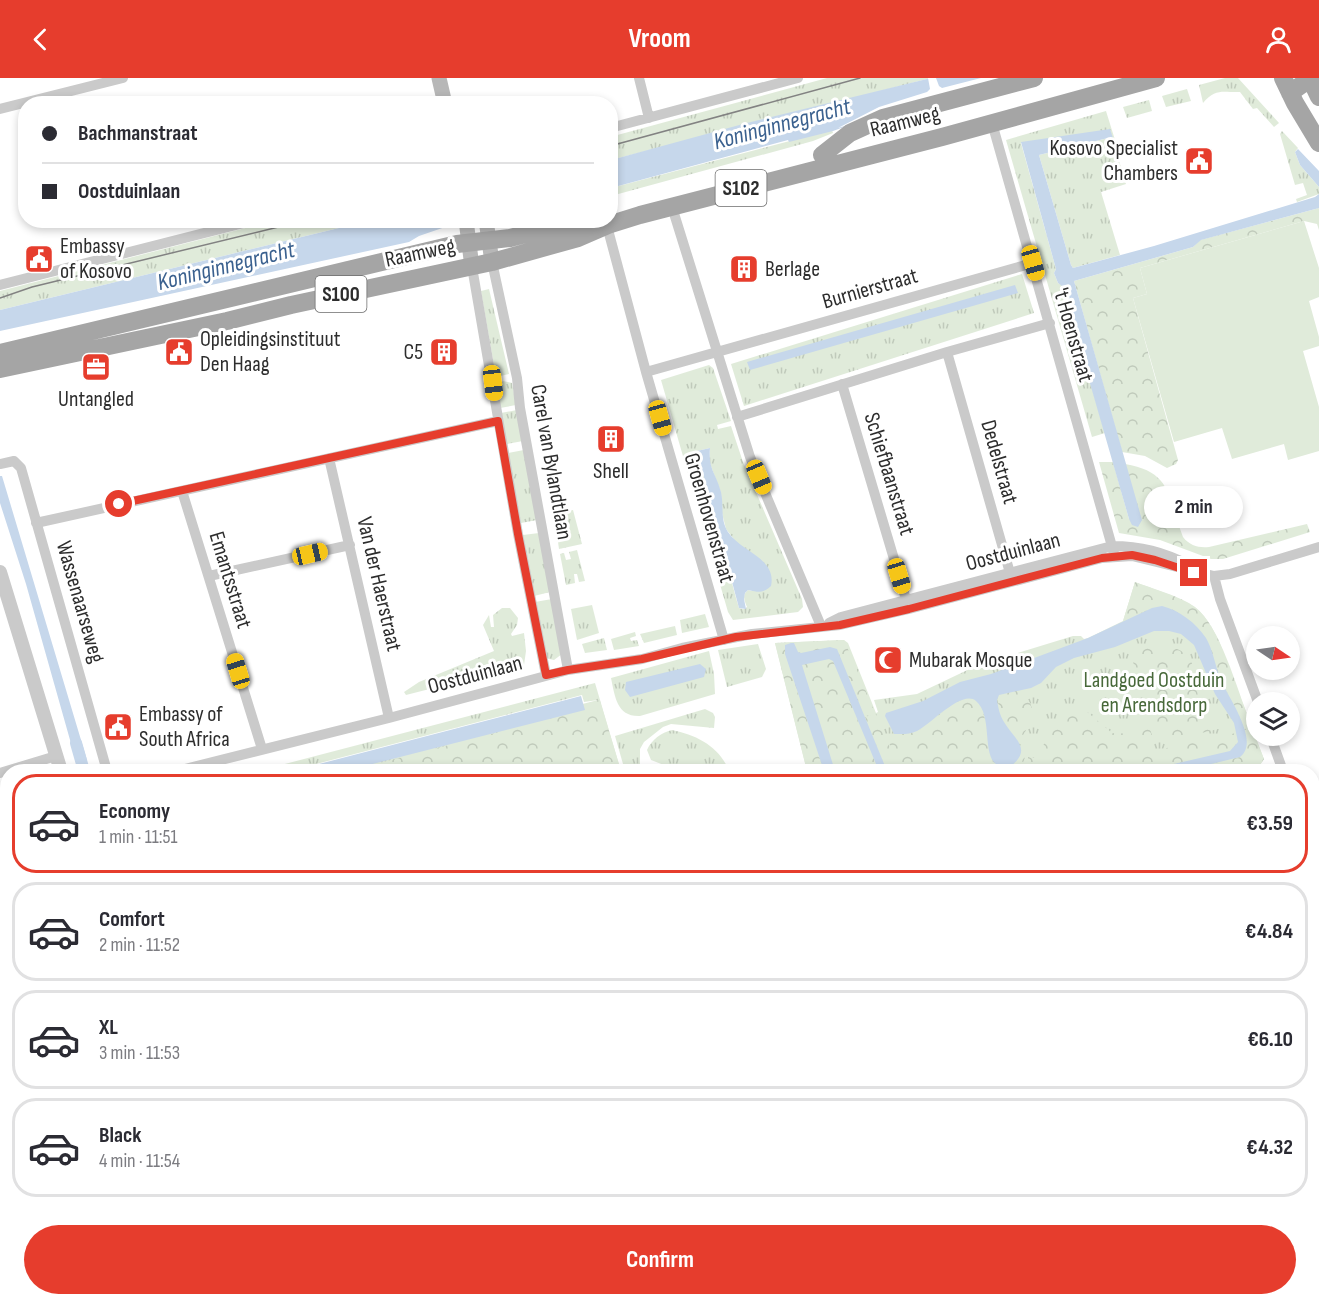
<!DOCTYPE html>
<html lang="en">
<head>
<meta charset="utf-8">
<style>
	body { margin:0; font-family:"Sofia Sans Condensed",sans-serif; background:#f7f7f7; color:#2b2b33; height:100vh; display:flex; flex-direction:column; font-size:22px; white-space:nowrap }
	* { box-sizing:border-box; margin:0 }
	p { font-size:20px; color:#7c7c81 }
	.icon { flex:none; width:33px; height:33px; fill:none; stroke:currentColor; stroke-width:2; stroke-linecap:round; stroke-linejoin:round }
	.map { position:relative; flex:1; overflow:hidden }
	.panel { position:absolute; left:0px; top:686px; width:1320px; height:542px; display:flex; flex-direction:column; background:#fff; border-radius:24px 24px 0 0; box-shadow:0 3px 9px #0003 }
	.panel>* { flex:none }
	.hud { position:absolute; left:18px; top:18px; width:600px; height:132px; border-radius:24px; box-shadow:0 3px 9px #0003; display:grid; align-content:center; height:132px; padding:0 24px; background:#fff }
	.needle { width:39px; rotate:103deg }
	.controls { position:absolute; left:1246px; top:548px; display:grid; gap:12px }
	.controls a { display:grid; place-items:center; width:54px; height:54px; border-radius:50%; background:#fff; box-shadow:0 3px 9px #0003; font-size:30px }
	.end { position:absolute; width:27px; height:27px; margin:-14px; border:8px solid #e63d2d; background:#fff; box-shadow:0 0 0 3px #fff }
	.from { border-radius:50% }
	.bubble { position:absolute; height:42px; border-radius:21px; background:#fff; box-shadow:0 3px 9px #0003; font-size:20px; font-weight:700; line-height:42px; text-align:center }
	.car { position:absolute; width:18px; height:36px; margin:-18px -9px; border-radius:8px; box-shadow:0 0 4px 2px #0007; background:linear-gradient(#f5c518 24%,#345 0 40%,#f5c518 0 76%,#345 0 86%,#f5c518 0) }
	.hud b { display:flex; align-items:center; gap:21px; height:57px; font-size:22px }
	.hud b+b { border-top:2px solid #e1e1e2 }
	.hud i { width:15px; height:15px; background:#2b2b33 }
	ul { padding:10px 0 0; list-style:none }
	li { display:flex; align-items:center; gap:18px; height:99px; margin:0 12px 9px; padding:0 12px; border:3px solid #e1e1e2; border-radius:24px }
	li div { flex:1 }
	li b { display:block; font-size:22px }
	li em { font-style:normal; font-weight:700 }
	li.selected { border-color:#e63d2d }
	li>.icon { width:54px; height:54px; stroke-width:1.5 }
	.primary-button { display:flex; gap:12px; margin-top:auto; padding:12px 24px }
	.primary-button a { flex:1; height:69px; border-radius:36px; background:#e63d2d; color:#fff; font-size:24px; font-weight:700; line-height:69px; text-align:center }
	header { display:flex; justify-content:space-between; align-items:center; height:78px; padding:0 24px; background:#e63d2d; color:#fff; font-size:27px; font-weight:700 }
	.map>svg:first-child { display:block }
</style>
</head>
<body>
<header><svg class="icon" aria-label="back" viewBox="0 0 24 24"><path d="M15 5l-7 7 7 7"/></svg>Vroom<svg class="icon" aria-label="person" viewBox="0 0 24 24"><circle cx="12" cy="8" r="4"/><path d="M4 21q1-7 8-7t8 7"/></svg></header>
<div class="map">
<svg width="1319" height="1226" viewBox="0 0 1319 1226">
	<defs>
		<pattern id="grass-tufts" width="24" height="20" patternUnits="userSpaceOnUse" patternTransform="scale(1.5)"><rect width="24" height="20" fill="#e0ebda"/><path d="M3 7l-1-3M5 7V3M7 7l1-3M15 17l-1-3M17 17v-4M19 17l1-3" fill="none" stroke="#c0cabb"/></pattern>
		<pattern id="forest-crowns" width="20" height="18" patternUnits="userSpaceOnUse" patternTransform="scale(1.5)"><rect width="20" height="18" fill="#e0ebda"/><path d="M2 6a3 3 0 1 1 6 0M12 15a3 3 0 1 1 6 0" fill="none" stroke="#c0cabb"/></pattern>
	</defs>
	<rect width="100%" height="100%" fill="#fff"/>
	<path fill="url(#grass-tufts)" fill-rule="evenodd" d="M827,0H931L611,82L610,59Z
		M1225,0H1238L1279,45L1274,49L1257,30L1253,31L1240,14C1225,15 1216,9 1203,25L1199,7Z
		M1187,11L1191,23L1166,29L1162,18Z
		M1149,22L1152,33L1127,40L1123,29Z
		M1106,33L1115,62L1113,63L1110,52L1021,65L1056,191L1054,195L1058,205L1062,207L1105,355L1092,359L1006,62Z
		M832,52L833,55L813,63L611,118V110Z
		M1282,53L1298,70L1295,74L1300,87L1319,109V116L1297,124L1296,121L1307,117L1303,105L1295,107L1280,56Z
		M1108,60L1109,64L1113,63L1126,106L1101,114L1120,177L1073,190L1071,187L1039,77Z
		M273,143H368L0,232V213Z
		M1022,196L1034,235L744,328L731,286Z
		M489,211L509,296L496,299L481,213Z
		M709,287L713,290L731,343L717,347L718,351L731,348L743,384L802,521L803,529L798,534L733,542L728,534L661,302ZM710,370L709,383L721,415L722,435L726,451L736,464L752,513L748,512C742,517 744,522 747,529L744,531L739,530L736,520L697,373Z
		M503,303L512,305L516,327L500,330L497,308Z
		M517,332L523,363L507,366L501,335Z
		M524,372L537,442L521,445L508,375Z
		M554,393L562,427L552,430L546,395Z
		M573,432L582,466L559,471L554,436Z
		M539,455L550,514L534,518L523,457Z
		M577,472L585,503L579,504L577,496H574L575,505L566,507L560,476L564,475L566,482L571,481L569,474Z
		M1135,504C1150,510 1186,521 1197,531C1207,540 1213,551 1219,563L1264,681L1260,687L1241,693H807L775,565L844,562L848,565L876,635L878,634L874,622L917,616L978,587L1073,558H1081L1084,561L1088,560L1123,543Z
		M552,521L562,576L554,582L545,580L535,524Z
		M592,527L599,555L577,562L571,531Z
		M502,530H510L518,540L517,547L511,556L512,558L524,555L526,573L524,587L406,617L404,614L419,604L494,573L483,547L489,537L491,549H494L493,537Z
		M705,536L709,549L682,555L680,542Z
		M675,548L677,557L644,565L640,556Z
		M635,554L636,558L630,560L631,563L637,562L639,568L614,572L611,561Z
		M604,560L607,572L585,575L582,566Z
		M758,566L766,591L762,599L727,609L718,572Z
		M709,573L714,596L715,616L640,638C617,639 615,619 611,600Z
		M595,605L621,693H321L598,622L584,624L582,617L289,693H258Z
		M705,631L713,635L715,639L714,650L671,646L663,649L644,664L640,671V693H625L615,658Z
		M672,652C697,657 720,669 729,693H669V689L651,682L647,672C652,661 661,655 672,652Z
		M7,818V1025L0,1013V835Z
		M1313,937L1319,955V1022L1313,1005Z
		M1312,1134L1316,1149L1319,1148V1179L1313,1162Z
		M116,1220H155L134,1226H95Z
		M187,1220H198L200,1226H166Z
		M466,1220H1033L1031,1226H468Z
		M1270,1220H1297L1300,1226H1273Z"/>
	<path fill="url(#forest-crowns)" d="M1319,130V152L1317,146L1304,143L1140,190L1147,216L1133,220L1178,382L1176,386L1167,390L1145,378L1122,374L1074,203L1193,169L1200,162Z
		M1099,384H1113L1129,441L1132,410L1125,386C1173,394 1168,420 1183,459C1190,468 1199,470 1209,469L1307,446L1310,454L1223,481H1211L1160,462L1119,455Z
		M1135,504C1151,510 1182,519 1195,529C1220,548 1237,611 1249,641L1247,644L1242,645L1238,634L1222,604L1206,560L1188,541L1170,530H1152L1123,543Z
		M844,562L900,693H887L865,639L871,637L865,638L837,571L801,575L791,565L785,567V576L824,693H807L775,565Z
		M1159,567C1209,571 1188,608 1205,636C1208,641 1214,645 1219,649L1218,651L1165,664L1161,663L1148,639L1156,625L1153,615L1137,596L1131,578L1146,570Z
		M829,581L833,582L879,693H835L801,587Z
		M1018,612C1037,625 1035,640 1023,657L1015,658L1004,644L997,621C1001,613 1010,613 1018,612Z
		M965,620C992,621 985,665 991,683C1005,689 1011,691 1020,678L1025,679C1023,688 1017,690 1009,693H901L889,665L902,656L918,653L955,625Z
		M600,623L621,693H348L585,632L584,627Z
		M1069,631H1078L1086,633L1112,655L1120,656L1147,646C1157,662 1153,675 1153,693H1036L1028,687V679L1033,680L1040,677C1048,657 1049,643 1069,631Z
		M1249,651L1252,652L1264,681L1260,687L1238,693H1180L1240,679L1247,666L1244,652Z
		M1236,655L1238,664L1230,673L1174,686L1172,691L1174,693H1157L1159,675L1162,671Z
		M1312,809L1319,826V901L1313,883Z
		M7,814V845L0,868V828Z
		M0,993L6,994L7,997V1027L0,1013Z
		M478,1220H520L522,1226H480Z
		M563,1220H634L635,1226H567Z
		M680,1220H794L796,1226H678Z
		M834,1220H971L970,1226H834Z
		M986,1220H1013L1012,1226H984Z
		M1050,1220H1159L1145,1226H1049Z"/>
	<path fill="#e0ebda" d="M1304,143L1319,190V219L1309,223L1319,259V268L1303,273L1319,329V373L1288,382L1284,366L1232,381L1222,350L1174,364L1133,220L1147,216L1140,190Z"/>
	<path fill="#c6d7eb" d="M931,0H1013L877,37L833,53L789,64L788,62L611,110V82L743,46Z
		M1110,51L1114,63L1109,64L1108,60L1039,77L1071,187L1073,190L1154,168L1315,119L1319,116V130L1201,162L1193,169L1074,203L1142,442L1138,449L1132,447L1129,441L1062,208L1058,205L1054,195L1056,191L1021,64Z
		M1298,71L1319,93V109L1300,87L1295,74Z
		M368,143H451V147L419,158L409,164L0,253V232Z
		M1015,207L1018,215L750,292L747,284Z
		M710,370C708,391 716,395 721,414C724,427 720,442 728,454C741,474 777,480 771,508C762,516 759,514 748,512L745,515L744,521L746,531L739,530L697,373Z
		M0,398H2L87,682L75,678L72,669L26,506L0,425Z
		M1162,528C1179,532 1196,545 1206,560C1213,572 1215,587 1220,600C1227,618 1261,663 1240,679L1182,693L1172,692L1174,686L1230,673L1238,664L1234,645L1215,616L1194,567L1181,556L1169,553H1154L1115,569L1074,580L1056,589L1041,605L1031,610L999,617L997,622C998,629 1000,638 1004,644C1014,661 1033,671 1011,688C975,695 997,641 976,623C962,611 930,647 917,653C909,657 901,656 894,656L885,638L886,635L923,623L960,604L991,596L1088,560L1152,530Z
		M791,565H794L798,574L801,575L830,569L837,571L887,693H879L833,583L829,581L802,587L835,693H824L785,576V567Z
		M700,586L706,591L704,599L630,619L625,612L626,604Z
		M581,618L585,632L345,693H292Z
		M1312,897L1318,912L1314,914L1319,928V955L1313,937Z
		M1319,1117V1148L1316,1149L1313,1142L1315,1139L1313,1134V1119Z
		M155,1220H187L166,1226H134Z
		M794,1220H834V1226H796Z"/>
	<path fill="#fff" d="M928,0H936L939,8L942,10L981,0H1004L838,50L879,29L927,14L930,11Z"/>
	<g fill="none" stroke-linecap="round" stroke-linejoin="round">
		<path stroke="#c6d7eb" stroke-width="12" d="M76,665L84,693"/>
		<path stroke="#cacaca" stroke-width="10" d="M639,0L649,40
			M0,31L123,0
			M992,45L1115,479
			M610,50L798,0
			M672,129L750,379L821,548
			M607,148L646,294L724,562
			M492,184L517,300L520,330L568,592
			M472,189L518,456L546,597
			M0,207L255,142
			M947,274L1012,502
			M646,294L1033,185
			M842,306L908,528
			M737,339L947,274L1050,245
			M329,380L389,640
			M0,386L14,383L21,390L107,693
			M182,413L262,671
			M36,445L498,343
			M209,498L350,467
			M1214,498L1220,521L1258,624
			M829,545L841,539L1112,468C1141,468 1163,474 1189,487
			M1270,657L1283,693
			M177,693L389,640L568,592L642,581L682,570L752,556L840,547L909,531L1102,480L1132,478L1214,498L1230,496L1319,469
			M0,695L56,678
			M1312,770L1319,787
			M0,795L8,783
			M1312,1038L1319,1055
			M0,1048L8,1058
			M0,1077L8,1071
			M1312,1099L1319,1095
			M1312,1186L1319,1201
			M67,1226L89,1220
			M1041,1226L1042,1220"/>
		<path stroke="#cacaca" stroke-width="14" d="M0,494L61,693
			M220,1220L222,1226"/>
		<path stroke="#b7b7b7" stroke-width="15" d="M439,0L445,26
			M466,142L472,189
			M486,142L492,184"/>
		<path stroke="#a5a5a5" stroke-width="18" d="M1283,0L1295,25L1319,65
			M1310,0L1319,19
			M1290,15L1311,0
			M822,77L850,55L883,40L1034,0
			M0,275L457,166L510,160L579,142
			M0,291L227,243L291,227L492,184L578,160L608,147L640,137L942,59L1156,0"/>
		<path stroke="#828282" stroke-width="1.5" d="M610,68L860,0
			M0,220L32,209L307,142"/>
	</g>
	<g fill="none" stroke-linecap="round" stroke-linejoin="round">
		<path stroke="#e63d2d" stroke-width="8" d="M119,426L498,343L518,456L546,597L568,592L642,581L736,559L840,547L909,531L1102,480L1132,477L1155,482L1194,495"/>
	</g>
	<defs>
		<g id="civic-square" transform="scale(1.5)"><rect x="-9" y="-9" width="18" height="18" rx="4" fill="#e63d2d" stroke="#fff"/><path d="M-.6-6.5H3V-4.5H.6V-3L4-1V1h2V6H-6V1h2V-1L-.6-3ZM-1.2 2.5V6h2.4V2.5Z" fill="#fff"/></g>
		<g id="building-square" transform="scale(1.5)"><rect x="-9" y="-9" width="18" height="18" rx="4" fill="#e63d2d" stroke="#fff"/><path d="M-4-6H4V6H1V3H-1V6H-4ZM-2.5-4.3h1.7v1.8h-1.7ZM.8-4.3h1.7v1.8H.8ZM-2.5-1h1.7V.8h-1.7ZM.8-1h1.7V.8H.8Z" fill="#fff"/></g>
		<g id="office-square" transform="scale(1.5)"><rect x="-9" y="-9" width="18" height="18" rx="4" fill="#e63d2d" stroke="#fff"/><path d="M-6-3h4V-5.5h4V-3h4V5H-6ZM-1-4.5V-3h2v-1.5ZM-6 0V1H6V0Z" fill="#fff"/></g>
		<g id="mosque-square" transform="scale(1.5)"><rect x="-9" y="-9" width="18" height="18" rx="4" fill="#e63d2d" stroke="#fff"/><path d="M3.5-4.9A6 6 0 1 0 3.5 4.9A5 5 0 1 1 3.5-4.9Z" fill="#fff"/></g>
	</defs>
	<g fill-rule="evenodd">
		<use href="#civic-square" x="1199" y="83"/>
		<use href="#civic-square" x="39" y="181"/>
		<use href="#building-square" x="744" y="191"/>
		<use href="#civic-square" x="179" y="274"/>
		<use href="#building-square" x="444" y="274"/>
		<use href="#office-square" x="96" y="289"/>
		<use href="#building-square" x="611" y="361"/>
		<use href="#mosque-square" x="888" y="582"/>
		<use href="#civic-square" x="118" y="649"/>
	</g>
	<g text-anchor="middle" dominant-baseline="central" stroke-width="6" stroke-linejoin="round" paint-order="stroke">
		<g fill="#fff" stroke="#6c6c6c" stroke-width="1.5">
			<rect x="715.5" y="92" width="51" height="36" rx="4.5"/>
			<rect x="315.5" y="198" width="51" height="36" rx="4.5"/>
		</g>
		<g font-size="21" font-weight="bold" fill="#2d2d2d">
			<text x="741" y="110">S102</text>
			<text x="341" y="216">S100</text>
		</g>
		<g font-size="22" fill="#2d2d2d" stroke="#fff">
			<text transform="translate(905 44) rotate(-14)">Raamweg</text>
			<text transform="translate(420 175) rotate(-12)">Raamweg</text>
			<text transform="translate(870 211) rotate(-16)">Burnierstraat</text>
			<text transform="translate(1073 257) rotate(74)">'t Hoenstraat</text>
			<text transform="translate(551 384) rotate(80)">Carel van Bylandtlaan</text>
			<text transform="translate(999 384) rotate(74)">Dedelstraat</text>
			<text transform="translate(889 396) rotate(73)">Schiefbaanstraat</text>
			<text transform="translate(709 440) rotate(74)">Groenhovenstraat</text>
			<text transform="translate(1013 474) rotate(-15)">Oostduinlaan</text>
			<text transform="translate(230 502) rotate(73)">Emantsstraat</text>
			<text transform="translate(379 506) rotate(77)">Van der Haerstraat</text>
			<text transform="translate(80 524) rotate(74)">Wassenaarseweg</text>
			<text transform="translate(475 597) rotate(-15)">Oostduinlaan</text>
		</g>
		<g font-size="22" fill="#2d2d2d" stroke="#fff" text-anchor="start">
			<text x="1178" y="70" text-anchor="end">Kosovo Specialist<tspan x="1178" dy="25">Chambers</tspan></text>
			<text x="60" y="168">Embassy<tspan x="60" dy="25">of Kosovo</tspan></text>
			<text x="765" y="191">Berlage</text>
			<text x="200" y="261">Opleidingsinstituut<tspan x="200" dy="25">Den Haag</tspan></text>
			<text x="423" y="274" text-anchor="end">C5</text>
			<text x="96" y="321" text-anchor="middle">Untangled</text>
			<text x="611" y="393" text-anchor="middle">Shell</text>
			<text x="909" y="582">Mubarak Mosque</text>
			<text x="139" y="636">Embassy of<tspan x="139" dy="25">South Africa</tspan></text>
		</g>
		<g font-size="22" fill="#48693a" stroke="#fff">
			<text x="1154" y="602">Landgoed Oostduin<tspan x="1154" dy="25">en Arendsdorp</tspan></text>
		</g>
		<g font-size="24" font-style="italic" fill="#3b618f" stroke="#fff">
			<text transform="translate(782 46) rotate(-15)">Koninginnegracht</text>
			<text transform="translate(226 188) rotate(-14)">Koninginnegracht</text>
		</g>
	</g>
</svg>
<div class="controls">
<a><svg class="needle" viewBox="-14 -14 28 28"><path d="M0-13l5 13h-10z" fill="#e53935"/><path d="M0 13l5-13h-10z" fill="#7c7c81"/></svg></a>
<a><svg class="icon" aria-label="layers" viewBox="0 0 24 24"><path d="M12 4l9 5-9 5-9-5zM3 14l9 5 9-5"/></svg></a>
</div>
<i class="end from" style="left:119px;top:426px"></i>
<i class="end" style="left:1194px;top:495px"></i>
<div class="bubble" style="left:1144px;top:408px;width:99px">2 min</div>
<i class="car" style="left:1033px;top:185px;rotate:164deg"></i>
<i class="car" style="left:493px;top:305px;rotate:173deg"></i>
<i class="car" style="left:660px;top:340px;rotate:164deg"></i>
<i class="car" style="left:759px;top:399px;rotate:157deg"></i>
<i class="car" style="left:310px;top:476px;rotate:77deg"></i>
<i class="car" style="left:899px;top:498px;rotate:163deg"></i>
<i class="car" style="left:238px;top:593px;rotate:343deg"></i>
<div class="hud">
<b><i class="from"></i>Bachmanstraat</b>
<b><i></i>Oostduinlaan</b>
</div>
<section class="panel">
<ul>
<li class="selected"><svg class="icon" aria-label="car" viewBox="0 0 24 24"><path d="M5 17H2v-5l4-1 3-4h7l3 4 3 1v5h-3M9 17h6M6 11h13"/><circle cx="7" cy="17" r="2"/><circle cx="17" cy="17" r="2"/></svg><div><b>Economy</b><p>1 min · 11:51</p></div><em>€3.59</em></li>
<li><svg class="icon" aria-label="car" viewBox="0 0 24 24"><path d="M5 17H2v-5l4-1 3-4h7l3 4 3 1v5h-3M9 17h6M6 11h13"/><circle cx="7" cy="17" r="2"/><circle cx="17" cy="17" r="2"/></svg><div><b>Comfort</b><p>2 min · 11:52</p></div><em>€4.84</em></li>
<li><svg class="icon" aria-label="car" viewBox="0 0 24 24"><path d="M5 17H2v-5l4-1 3-4h7l3 4 3 1v5h-3M9 17h6M6 11h13"/><circle cx="7" cy="17" r="2"/><circle cx="17" cy="17" r="2"/></svg><div><b>XL</b><p>3 min · 11:53</p></div><em>€6.10</em></li>
<li><svg class="icon" aria-label="car" viewBox="0 0 24 24"><path d="M5 17H2v-5l4-1 3-4h7l3 4 3 1v5h-3M9 17h6M6 11h13"/><circle cx="7" cy="17" r="2"/><circle cx="17" cy="17" r="2"/></svg><div><b>Black</b><p>4 min · 11:54</p></div><em>€4.32</em></li>
</ul>
<div class="primary-button"><a>Confirm</a></div>
</section>
</div>
</body>
</html>
